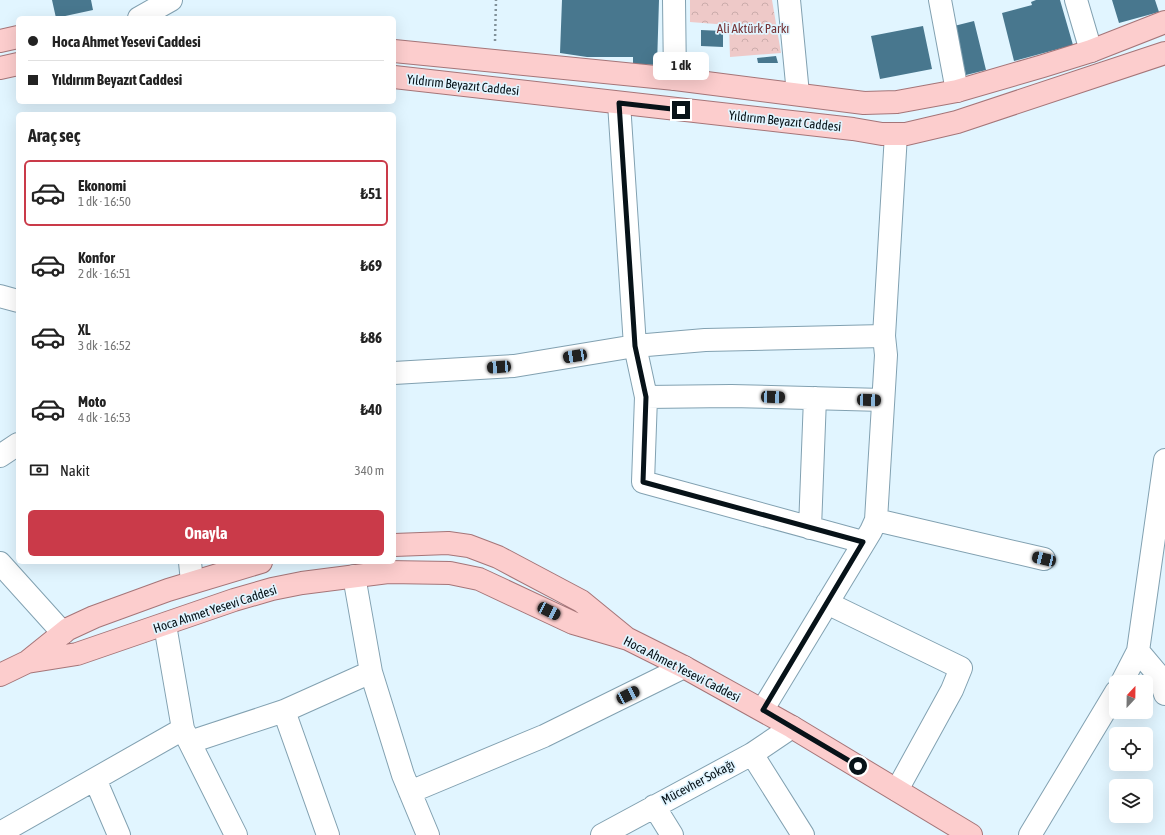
<!DOCTYPE html>
<html lang="tr">
<head>
<meta charset="utf-8">
<style>
	body { margin:0; font-family:"Asap Condensed",sans-serif; background:#f6f6f6; color:#222; height:100vh; display:flex; flex-direction:column; font-size:15px; white-space:nowrap }
	* { box-sizing:border-box; margin:0 }
	p { font-size:13px; color:#767676 }
	.icon { flex:none; width:22px; height:22px; fill:none; stroke:currentColor; stroke-width:2; stroke-linecap:round; stroke-linejoin:round }
	.map { position:relative; flex:1; overflow:hidden }
	.panel { position:absolute; left:16px; top:112px; width:380px; height:452px; display:flex; flex-direction:column; background:#fff; border-radius:6px; box-shadow:0 4px 16px #0002 }
	.panel>* { flex:none }
	.banner { position:absolute; left:16px; top:16px; width:380px; height:88px; border-radius:6px; box-shadow:0 4px 16px #0002; display:grid; align-content:center; height:88px; padding:0 12px; background:#fff }
	.needle { width:26px; rotate:22deg }
	.buttons { position:absolute; left:1109px; top:675px; display:grid; gap:8px }
	.buttons a { display:grid; place-items:center; width:44px; height:44px; border-radius:6px; background:#fff; box-shadow:0 4px 16px #0002; font-size:20px }
	.end { position:absolute; width:18px; height:18px; margin:-9px; border:5px solid #071218; background:#fff; box-shadow:0 0 0 2px #fff }
	.from { border-radius:50% }
	.bubble { position:absolute; height:28px; border-radius:6px; background:#fff; box-shadow:0 4px 16px #0002; font-size:13px; font-weight:700; line-height:28px; text-align:center }
	.car { position:absolute; width:12px; height:24px; margin:-12px -6px; border-radius:5px; box-shadow:0 0 3px 1px #0007; background:linear-gradient(#222 24%,#8ab4d8 0 40%,#222 0 76%,#8ab4d8 0 86%,#222 0) }
	.banner b { display:flex; align-items:center; gap:14px; height:38px; font-size:15px }
	.banner b+b { border-top:1px solid #e0e0e0 }
	.banner i { width:10px; height:10px; background:#222 }
	ul { padding:0; list-style:none }
	li { display:flex; align-items:center; gap:12px; height:66px; margin:0 8px 6px; padding:0 4px; border:2px solid transparent; border-radius:6px }
	li div { flex:1 }
	li b { display:block; font-size:15px }
	li em { font-style:normal; font-weight:700 }
	li.active { border-color:#ca3a49 }
	li>.icon { width:36px; height:36px; stroke-width:1.5 }
	h2 { padding:0 12px; font-size:18px; line-height:48px }
	.pay { display:flex; align-items:center; gap:10px; height:44px; padding:0 12px; font-size:15px }
	.pay p { margin-inline-start:auto }
	.cta { display:flex; gap:8px; margin-top:auto; padding:8px 12px }
	.cta a { flex:1; height:46px; border-radius:6px; background:#ca3a49; color:#fff; font-size:16px; font-weight:700; line-height:46px; text-align:center }
	.map>svg:first-child { display:block }
</style>
</head>
<body>
<div class="map">
<svg width="1165" height="835" viewBox="0 0 1165 835">
	<defs>
		<pattern id="park-crowns" width="20" height="18" patternUnits="userSpaceOnUse"><rect width="20" height="18" fill="#eec9c8"/><path d="M2 6a3 3 0 1 1 6 0M12 15a3 3 0 1 1 6 0" fill="none" stroke="#cbacab"/></pattern>
	</defs>
	<rect width="100%" height="100%" fill="#e1f5ff"/>
	<path fill="url(#park-crowns)" d="M690,0H772L781,53L730,57L729,25L690,22Z"/>
	<path fill="#48778e" d="M52,0H91L93,10L56,18Z
		M562,0H659L657,65L633,64V57H587L560,53Z
		M1036,0H1060L1073,45L1014,61L1002,13L1032,5L1031,2Z
		M1112,0H1155L1159,12L1119,23Z
		M974,21L986,70L966,75L954,26Z
		M923,26L932,69L880,79L871,36Z
		M701,30L723,31V47L701,46Z
		M776,56L778,63H758L757,58Z"/>
	<g fill="none" stroke-linecap="round" stroke-linejoin="round">
		<g stroke="#82a1b1" stroke-width="24">
			<path id="minor" d="M674,0L675,79
				M789,0L798,94
				M940,0L957,91
				M1076,0L1091,51
				M139,18L171,0
				M619,103L635,346L646,397L643,482L863,542
				M0,296L18,301
				M394,373L514,366L635,346L705,340L884,336
				M646,397L731,396L883,400
				M0,456L18,444
				M1165,460L1138,651L1159,676L1165,694
				M876,520L1044,559
				M810,528L815,398
				M190,562L192,582
				M0,563L63,633
				M354,576L371,672L403,775L428,835
				M827,603L961,668L952,690L897,790
				M165,625L183,729L236,835
				M1122,682L1138,651
				M763,709L871,531L876,520L886,355L884,336L896,134
				M284,711L328,835
				M190,742L284,711L371,672
				M752,754L803,835
				M95,779L119,835
				M410,792L544,736L684,667
				M654,806L672,835
				M0,833L183,729
				M602,835L752,754L792,727
				M1030,835L1116,692"/>
		</g>
		<g stroke="#a57578" stroke-width="24">
			<path id="major" d="M0,41L18,37
				M394,51L675,79L864,103L897,102L957,91L1043,66L1091,51L1165,22
				M0,68L18,64
				M394,77L853,129L882,134H906L957,122L1165,53
				M394,545L448,543L469,546L498,557L581,601L625,637
				M27,662L68,629L94,617L168,590L261,562
				M0,675L27,662L77,654L234,600L272,589L302,583L388,572L450,573L479,579L573,623L628,639L684,667L792,727L971,835"/>
		</g>
		<path stroke="#819199" stroke-width="2.5" stroke-dasharray="2 3" stroke-linecap="butt" d="M495,41L496,0"/>
		<use href="#minor" stroke="#fff" stroke-width="22"/>
		<use href="#major" stroke="#fccdcd" stroke-width="22"/>
	</g>
	<g fill="none" stroke-linecap="round" stroke-linejoin="round">
		<path stroke="#071218" stroke-width="5" d="M681,110L619,103L635,346L646,397L643,482L863,542L763,710L858,766"/>
	</g>
	<g text-anchor="middle" dominant-baseline="central" stroke-width="3.5" stroke-linejoin="round" paint-order="stroke">
		<g font-size="13" fill="#753437" stroke="#e1f5ff">
			<text x="753" y="28">Ali Aktürk Parkı</text>
		</g>
		<g font-size="13" fill="#071218" stroke="#e1f5ff">
			<text transform="translate(463 85) rotate(6)">Yıldırım Beyazıt Caddesi</text>
			<text transform="translate(785 121) rotate(6)">Yıldırım Beyazıt Caddesi</text>
			<text transform="translate(215 609) rotate(-18)">Hoca Ahmet Yesevi Caddesi</text>
			<text transform="translate(682 669) rotate(27)">Hoca Ahmet Yesevi Caddesi</text>
			<text transform="translate(698 782) rotate(-28)">Mücevher Sokağı</text>
		</g>
	</g>
</svg>
<div class="buttons">
<a><svg class="needle" viewBox="-14 -14 28 28"><path d="M0-13l5 13h-10z" fill="#e53935"/><path d="M0 13l5-13h-10z" fill="#767676"/></svg></a>
<a><svg class="icon" aria-label="locate" viewBox="0 0 24 24"><circle cx="12" cy="12" r="6"/><path d="M12 2v4M12 18v4M2 12h4M18 12h4"/></svg></a>
<a><svg class="icon" aria-label="layers" viewBox="0 0 24 24"><path d="M12 4l9 5-9 5-9-5zM3 14l9 5 9-5"/></svg></a>
</div>
<i class="end from" style="left:858px;top:766px"></i>
<i class="end" style="left:681px;top:110px"></i>
<div class="bubble" style="left:653px;top:52px;width:56px">1 dk</div>
<i class="car" style="left:575px;top:356px;rotate:261deg"></i>
<i class="car" style="left:499px;top:367px;rotate:266deg"></i>
<i class="car" style="left:773px;top:397px;rotate:92deg"></i>
<i class="car" style="left:869px;top:400px;rotate:92deg"></i>
<i class="car" style="left:1044px;top:559px;rotate:283deg"></i>
<i class="car" style="left:549px;top:611px;rotate:117deg"></i>
<i class="car" style="left:628px;top:695px;rotate:64deg"></i>
<div class="banner">
<b><i class="from"></i>Hoca Ahmet Yesevi Caddesi</b>
<b><i></i>Yıldırım Beyazıt Caddesi</b>
</div>
<section class="panel">
<h2>Araç seç</h2>
<ul>
<li class="active"><svg class="icon" aria-label="car" viewBox="0 0 24 24"><path d="M5 17H2v-5l4-1 3-4h7l3 4 3 1v5h-3M9 17h6M6 11h13"/><circle cx="7" cy="17" r="2"/><circle cx="17" cy="17" r="2"/></svg><div><b>Ekonomi</b><p>1 dk · 16:50</p></div><em>₺51</em></li>
<li><svg class="icon" aria-label="car" viewBox="0 0 24 24"><path d="M5 17H2v-5l4-1 3-4h7l3 4 3 1v5h-3M9 17h6M6 11h13"/><circle cx="7" cy="17" r="2"/><circle cx="17" cy="17" r="2"/></svg><div><b>Konfor</b><p>2 dk · 16:51</p></div><em>₺69</em></li>
<li><svg class="icon" aria-label="car" viewBox="0 0 24 24"><path d="M5 17H2v-5l4-1 3-4h7l3 4 3 1v5h-3M9 17h6M6 11h13"/><circle cx="7" cy="17" r="2"/><circle cx="17" cy="17" r="2"/></svg><div><b>XL</b><p>3 dk · 16:52</p></div><em>₺86</em></li>
<li><svg class="icon" aria-label="car" viewBox="0 0 24 24"><path d="M5 17H2v-5l4-1 3-4h7l3 4 3 1v5h-3M9 17h6M6 11h13"/><circle cx="7" cy="17" r="2"/><circle cx="17" cy="17" r="2"/></svg><div><b>Moto</b><p>4 dk · 16:53</p></div><em>₺40</em></li>
</ul>
<div class="pay"><svg class="icon" aria-label="cash" viewBox="0 0 24 24"><path d="M3 7h18v10H3z"/><circle cx="12" cy="12" r="2"/></svg>Nakit<p>340 m</p></div>
<div class="cta"><a>Onayla</a></div>
</section>
</div>
</body>
</html>
